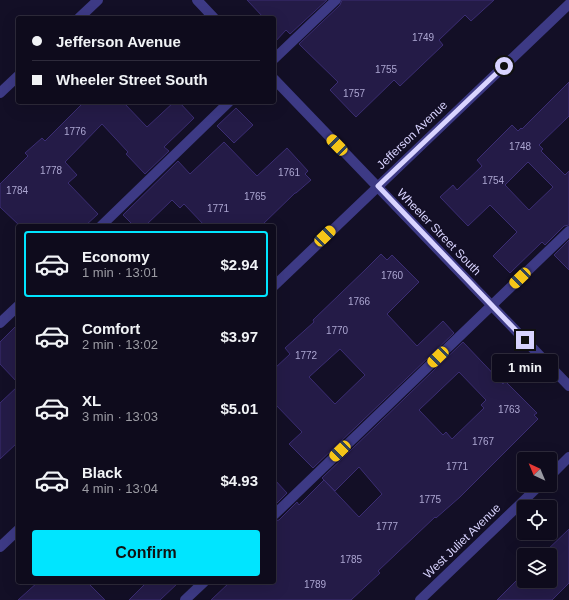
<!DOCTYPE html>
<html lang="en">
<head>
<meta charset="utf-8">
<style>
	body { margin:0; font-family:Arial,sans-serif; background:#1c1929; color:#f1f3f6; height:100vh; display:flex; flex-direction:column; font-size:15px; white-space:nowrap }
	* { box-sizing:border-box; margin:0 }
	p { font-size:13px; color:#9b9ba3 }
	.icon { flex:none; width:22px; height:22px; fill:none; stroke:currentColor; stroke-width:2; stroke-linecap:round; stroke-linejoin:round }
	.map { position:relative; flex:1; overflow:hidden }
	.details { position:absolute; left:16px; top:224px; width:260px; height:360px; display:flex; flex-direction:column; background:#0e0b1c; border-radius:4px; box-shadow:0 4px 16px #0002,0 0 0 1px #2e2b3b }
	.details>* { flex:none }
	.banner { position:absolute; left:16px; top:16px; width:260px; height:88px; border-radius:4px; box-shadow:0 4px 16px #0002,0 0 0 1px #2e2b3b; display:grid; align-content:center; height:88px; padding:0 16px; background:#0e0b1c }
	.needle { width:26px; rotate:316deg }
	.buttons { position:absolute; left:517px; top:452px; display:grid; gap:8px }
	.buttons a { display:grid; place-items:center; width:40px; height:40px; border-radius:4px; background:#0e0b1c; box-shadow:0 4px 16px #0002,0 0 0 1px #2e2b3b; font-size:20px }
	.end { position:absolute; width:18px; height:18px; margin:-9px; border:5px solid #d9d4ff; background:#111; box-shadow:0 0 0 2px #111 }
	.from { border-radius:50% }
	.bubble { position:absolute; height:28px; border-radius:4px; background:#0e0b1c; box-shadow:0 4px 16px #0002,0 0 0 1px #2e2b3b; font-size:13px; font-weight:600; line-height:28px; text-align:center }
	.car { position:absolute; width:12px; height:24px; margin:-12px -6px; border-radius:5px; box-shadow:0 0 3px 1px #0007; background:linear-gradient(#f5c518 24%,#345 0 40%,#f5c518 0 76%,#345 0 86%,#f5c518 0) }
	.banner b { display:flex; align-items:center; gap:14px; height:38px; font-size:15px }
	.banner b+b { border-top:1px solid #2e2b3b }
	.banner i { width:10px; height:10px; background:#f1f3f6 }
	ul { padding:7px 0 0; list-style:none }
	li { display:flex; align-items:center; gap:12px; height:66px; margin:0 8px 6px; padding:0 8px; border:2px solid transparent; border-radius:4px }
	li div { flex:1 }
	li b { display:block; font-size:15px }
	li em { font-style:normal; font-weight:600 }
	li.selected { border-color:#00e5ff }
	li>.icon { width:36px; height:36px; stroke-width:1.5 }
	.action { display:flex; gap:8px; margin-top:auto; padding:8px 16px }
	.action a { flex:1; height:46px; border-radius:4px; background:#00e5ff; color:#111; font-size:16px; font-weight:600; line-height:46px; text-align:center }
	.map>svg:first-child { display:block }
</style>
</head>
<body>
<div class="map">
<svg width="569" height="600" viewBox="0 0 569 600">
	<rect width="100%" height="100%" fill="#130f26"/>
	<path fill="#241b47" stroke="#3b2d73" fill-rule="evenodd" d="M247,0H327L290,34L286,30L274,43V18H264Z
		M342,0H494L471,21L465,15L439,40L443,45L400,86L394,80L356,117L330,90L338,82L299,44L340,5Z
		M569,82V116L539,145L543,149L541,151L565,175L569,171V225L564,226L545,245L542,242L510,273L493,256L517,232L490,205L468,226L440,197L453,185L457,190L482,166L477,160L512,125L518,131L521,128L522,129ZM528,162L553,187L529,210L505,185Z
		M84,102H123L147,127L174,102H179L194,118L164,147L169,151L145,174L126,154L128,152L102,124L65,162L77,175L68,183L98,214L85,226H20L0,207V184L28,156L25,153L42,138L45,141Z
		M236,108L253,125L234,143L217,126Z
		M224,142L257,176L287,148L308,171L305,174L311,180L296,193H295L261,226H205L184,204L180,208L172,200L145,226H134L123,215L178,161L190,174Z
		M569,240V270L554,255Z
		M381,254L387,260L392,255L419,282L387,314L417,346L443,321L454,333L313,468L289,444L302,432L274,403V369L290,354L285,348L314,322L313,320L366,269ZM340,349L365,375L335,404L309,377Z
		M18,324V383L0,364V342Z
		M463,342L503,384L505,381L537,413L534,415L538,419L460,497L436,518L435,517L378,571L380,573L351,600H211L230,582H274V521L279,520L297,502L299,505L324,480L359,517L382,494L359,467L335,491L322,478ZM459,372L486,400L481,405L484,408L452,439L446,432L443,435L419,410Z
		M18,386V442L0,459V403Z
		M274,479L287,493L274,506Z
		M569,529V583L552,600H497L524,573V581H550V555H542Z
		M38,582H87L105,600H18Z
		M147,582H179L160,600H129Z"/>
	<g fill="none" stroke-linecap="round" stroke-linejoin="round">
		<path stroke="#3d3a85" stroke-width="10" d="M274,59L336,0
			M101,226L229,102
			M0,323L18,306
			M274,515L569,231
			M185,600L204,582"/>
		<path stroke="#3d3a85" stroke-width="10" d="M197,0L214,18
			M79,18L98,0
			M274,79L569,386
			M0,93L18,76
			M274,286L569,4
			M550,476L569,457
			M0,547L18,530
			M420,600L540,485"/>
	</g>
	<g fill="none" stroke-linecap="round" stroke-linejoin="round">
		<path stroke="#d9d4ff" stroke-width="5" d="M504,66L378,186L525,340"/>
	</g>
	<g text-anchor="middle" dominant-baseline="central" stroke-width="3" stroke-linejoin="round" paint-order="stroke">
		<g font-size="10" fill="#aca6d1">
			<text x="423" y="37">1749</text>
			<text x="386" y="69">1755</text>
			<text x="354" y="93">1757</text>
			<text x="75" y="131">1776</text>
			<text x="520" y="146">1748</text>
			<text x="51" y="170">1778</text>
			<text x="289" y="172">1761</text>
			<text x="493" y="180">1754</text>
			<text x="17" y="190">1784</text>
			<text x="255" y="196">1765</text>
			<text x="218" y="208">1771</text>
			<text x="392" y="275">1760</text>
			<text x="359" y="301">1766</text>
			<text x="337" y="330">1770</text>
			<text x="306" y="355">1772</text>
			<text x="509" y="409">1763</text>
			<text x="483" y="441">1767</text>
			<text x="457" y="466">1771</text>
			<text x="430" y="499">1775</text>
			<text x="387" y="526">1777</text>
			<text x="351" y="559">1785</text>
			<text x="315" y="584">1789</text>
		</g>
		<g font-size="12" fill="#d9d4ff" stroke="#130f26">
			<text transform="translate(412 135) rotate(-44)">Jefferson Avenue</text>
			<text transform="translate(439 232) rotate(46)">Wheeler Street South</text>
			<text transform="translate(462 541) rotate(-44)">West Juliet Avenue</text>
		</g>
	</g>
</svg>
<div class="buttons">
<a><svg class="needle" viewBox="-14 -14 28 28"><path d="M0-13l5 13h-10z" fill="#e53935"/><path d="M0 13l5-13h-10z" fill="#9b9ba3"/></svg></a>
<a><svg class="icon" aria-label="locate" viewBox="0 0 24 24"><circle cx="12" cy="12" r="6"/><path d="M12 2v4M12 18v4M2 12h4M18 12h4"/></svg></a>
<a><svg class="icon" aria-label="layers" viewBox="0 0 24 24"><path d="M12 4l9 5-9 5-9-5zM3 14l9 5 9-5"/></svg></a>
</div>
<i class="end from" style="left:504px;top:66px"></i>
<i class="end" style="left:525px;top:340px"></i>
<div class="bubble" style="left:492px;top:354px;width:66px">1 min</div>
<i class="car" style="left:337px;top:145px;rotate:316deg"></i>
<i class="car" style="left:325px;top:236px;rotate:46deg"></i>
<i class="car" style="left:520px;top:278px;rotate:226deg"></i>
<i class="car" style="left:438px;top:357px;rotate:226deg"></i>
<i class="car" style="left:340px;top:451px;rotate:226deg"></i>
<div class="banner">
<b><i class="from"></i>Jefferson Avenue</b>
<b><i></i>Wheeler Street South</b>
</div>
<section class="details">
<ul>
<li class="selected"><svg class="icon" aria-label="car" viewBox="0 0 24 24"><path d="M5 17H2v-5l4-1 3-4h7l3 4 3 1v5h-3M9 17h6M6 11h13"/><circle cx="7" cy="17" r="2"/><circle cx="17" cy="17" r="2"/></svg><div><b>Economy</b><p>1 min · 13:01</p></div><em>$2.94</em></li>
<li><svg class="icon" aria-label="car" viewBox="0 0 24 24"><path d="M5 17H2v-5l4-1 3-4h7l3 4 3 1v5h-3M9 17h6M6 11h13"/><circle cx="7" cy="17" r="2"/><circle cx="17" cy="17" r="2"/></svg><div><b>Comfort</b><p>2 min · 13:02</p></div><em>$3.97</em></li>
<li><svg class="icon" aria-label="car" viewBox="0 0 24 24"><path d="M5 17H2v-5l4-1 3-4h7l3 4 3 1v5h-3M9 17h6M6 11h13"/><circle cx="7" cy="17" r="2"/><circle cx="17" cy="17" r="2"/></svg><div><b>XL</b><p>3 min · 13:03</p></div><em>$5.01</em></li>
<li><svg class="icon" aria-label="car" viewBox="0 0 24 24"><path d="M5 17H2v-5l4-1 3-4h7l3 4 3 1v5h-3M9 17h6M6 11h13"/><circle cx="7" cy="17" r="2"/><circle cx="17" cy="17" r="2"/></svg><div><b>Black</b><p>4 min · 13:04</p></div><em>$4.93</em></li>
</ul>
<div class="action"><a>Confirm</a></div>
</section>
</div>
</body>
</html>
